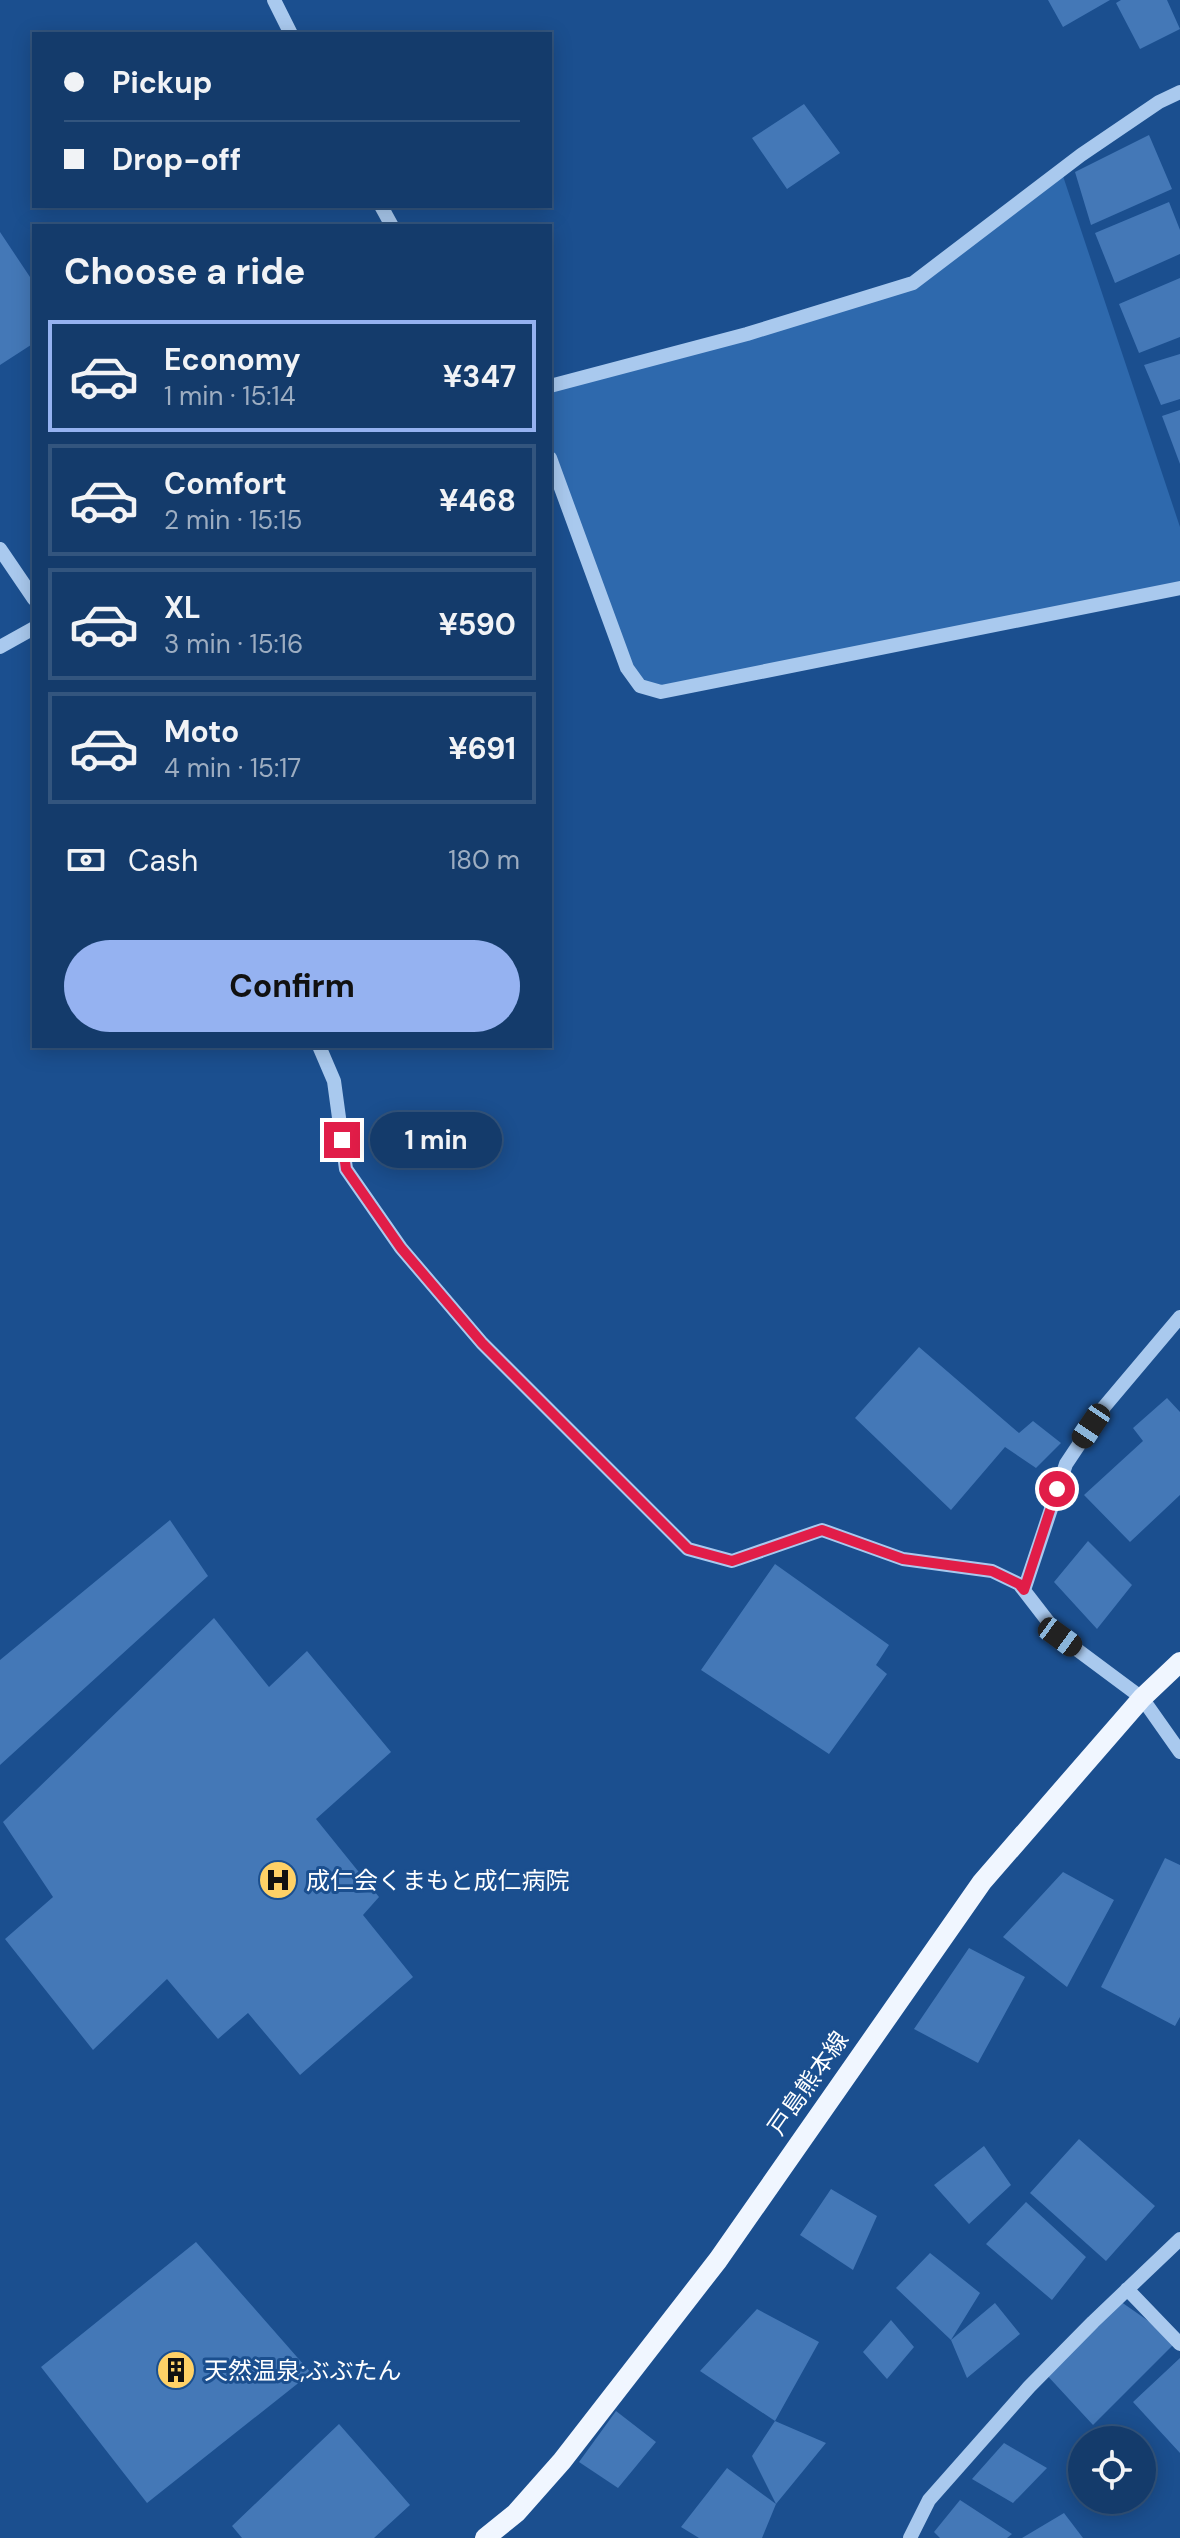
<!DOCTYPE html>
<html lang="en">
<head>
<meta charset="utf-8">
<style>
	body { margin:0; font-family:"DM Sans","Noto Sans JP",sans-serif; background:#1d4271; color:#f1f3f6; height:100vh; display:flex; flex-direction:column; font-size:30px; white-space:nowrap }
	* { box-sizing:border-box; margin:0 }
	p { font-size:26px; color:#9dadc1 }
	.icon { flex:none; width:44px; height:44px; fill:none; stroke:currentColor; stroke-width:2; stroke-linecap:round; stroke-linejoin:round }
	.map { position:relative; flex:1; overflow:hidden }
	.drawer { position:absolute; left:32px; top:224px; width:520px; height:824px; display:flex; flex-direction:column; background:#143b6b; border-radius:0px; box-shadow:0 4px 20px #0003,0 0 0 2px #33557e }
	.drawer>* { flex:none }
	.top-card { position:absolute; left:32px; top:32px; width:520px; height:176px; border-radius:0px; box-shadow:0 4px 20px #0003,0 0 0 2px #33557e; display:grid; align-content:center; height:176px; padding:0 32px; background:#143b6b }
	.fabs { position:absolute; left:1068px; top:2426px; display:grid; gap:16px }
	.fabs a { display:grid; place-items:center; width:88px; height:88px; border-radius:50%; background:#143b6b; box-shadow:0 4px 20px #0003,0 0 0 2px #33557e; font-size:40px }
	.end { position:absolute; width:36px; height:36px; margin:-18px; border:10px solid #e11d48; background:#fff; box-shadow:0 0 0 4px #fff }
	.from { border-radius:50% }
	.bubble { position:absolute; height:56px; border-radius:28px; background:#143b6b; box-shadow:0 4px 20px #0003,0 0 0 2px #33557e; font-size:26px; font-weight:700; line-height:56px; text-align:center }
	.car { position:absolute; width:24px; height:48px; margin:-24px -12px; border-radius:10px; box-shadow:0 0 6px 2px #0007; background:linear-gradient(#222 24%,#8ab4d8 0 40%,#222 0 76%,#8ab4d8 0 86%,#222 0) }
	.top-card b { display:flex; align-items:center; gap:28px; height:76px; font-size:30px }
	.top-card b+b { border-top:2px solid #33557e }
	.top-card i { width:20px; height:20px; background:#f1f3f6 }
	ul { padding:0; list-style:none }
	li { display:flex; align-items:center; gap:24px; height:112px; margin:0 16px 12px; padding:0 16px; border:4px solid #33557e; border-radius:0px }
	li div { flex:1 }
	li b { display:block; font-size:30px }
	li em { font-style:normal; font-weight:700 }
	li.active { border-color:#95b2f1 }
	li>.icon { width:72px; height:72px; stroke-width:1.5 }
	h2 { padding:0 32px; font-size:36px; line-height:96px }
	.pay { display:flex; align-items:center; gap:20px; height:88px; padding:0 32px; font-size:30px }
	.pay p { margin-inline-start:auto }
	.action { display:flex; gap:16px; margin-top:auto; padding:16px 32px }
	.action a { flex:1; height:92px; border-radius:48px; background:#95b2f1; color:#111; font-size:32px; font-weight:700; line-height:92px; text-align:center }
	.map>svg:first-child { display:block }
</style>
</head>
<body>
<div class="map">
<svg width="1180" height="2538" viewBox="0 0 1180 2538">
	<rect width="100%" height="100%" fill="#1b4f8f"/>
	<path fill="#2e69ad" d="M1061,170L1180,527V588L661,692L640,686L550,458V385L913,283Z"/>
	<path fill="#4478b7" d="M1048,0H1110L1063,27Z
		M1121,0H1167L1180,29L1140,49L1116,3Z
		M804,104L840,153L787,189L752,138Z
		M1149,135L1172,189L1091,225L1075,172Z
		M1169,202L1180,230V254L1115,283L1095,233Z
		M0,232L34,283V343L0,365Z
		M1180,278V337L1139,353L1119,304Z
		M1180,354V399L1161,405L1144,365Z
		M1180,410V464L1162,416Z
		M919,1347L1019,1433L1033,1421L1061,1443L1036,1468L1005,1447L951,1510L855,1418Z
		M1167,1398L1180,1412V1495L1130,1542L1084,1495L1143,1441L1133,1428Z
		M170,1520L208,1576L0,1765V1660Z
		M1088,1541L1132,1585L1097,1629L1054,1582Z
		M775,1564L889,1645L876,1665L887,1674L829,1754L701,1670Z
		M214,1618L269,1687L307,1651L391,1752L316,1819L379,1897L363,1915L413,1977L300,2075L248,2013L218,2039L167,1979L93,2050L5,1939L53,1897L3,1822Z
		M1165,1858L1180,1865V2017L1175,2026L1101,1987Z
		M1063,1872L1114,1900L1067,1987L1003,1937Z
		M969,1948L1025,1977L978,2063L914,2029Z
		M1079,2139L1155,2206L1106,2261L1030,2193Z
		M984,2146L1011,2185L969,2224L934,2185Z
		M831,2189L877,2216L853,2270L800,2235Z
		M1026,2202L1086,2257L1052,2300L986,2244Z
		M196,2242L311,2373L147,2503L41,2367Z
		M930,2253L980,2293L951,2340L995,2303L1020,2334L967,2378L951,2340L896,2288Z
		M1117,2299L1177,2341L1093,2425L1044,2372Z
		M757,2309L819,2342L775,2421L700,2371Z
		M891,2320L914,2347L887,2379L863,2352Z
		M1180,2358V2453L1133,2402Z
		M616,2411L656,2442L618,2488L579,2462Z
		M775,2421L826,2443L776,2504L752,2456Z
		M339,2424L410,2505L374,2538H242L232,2526Z
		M1004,2443L1047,2468L1013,2503L972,2479Z
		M727,2468L776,2504L762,2538H699L681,2527Z
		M960,2500L1012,2534L1007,2538H940L934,2532Z
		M1064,2513L1083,2538H1022Z"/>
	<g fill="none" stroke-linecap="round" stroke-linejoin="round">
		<path stroke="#a9c9ee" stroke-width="14" d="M274,0L291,34
			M381,206L392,226
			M550,386L747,334L913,283L1081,155L1159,102L1180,92
			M550,458L627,668L640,686L661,692L1180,588
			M0,549L34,599
			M0,647L34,628
			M319,1046L334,1081L346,1169L401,1248L482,1343L688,1549L732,1561L822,1530L903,1559L992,1571L1019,1584L1060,1637L1142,1698L1180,1752
			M1024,1590L1066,1464L1104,1407L1180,1317
			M1127,2289L1180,2344
			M910,2538L929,2500L1029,2387L1093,2322L1180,2239"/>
		<path stroke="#f0f6ff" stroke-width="20" d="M485,2538L516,2513L562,2461L718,2260L982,1882L1142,1698L1180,1662"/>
	</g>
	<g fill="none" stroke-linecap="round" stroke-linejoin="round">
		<path stroke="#e11d48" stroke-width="10" d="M342,1140L346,1169L401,1248L482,1343L688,1549L732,1561L822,1530L903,1559L992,1571L1019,1584L1024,1590L1057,1489"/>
	</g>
	<defs>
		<g id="hospital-disc" transform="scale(2)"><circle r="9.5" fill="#ffd166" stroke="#1b4f8f"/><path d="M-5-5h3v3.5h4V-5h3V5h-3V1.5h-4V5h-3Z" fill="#111"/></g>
		<g id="building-disc" transform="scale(2)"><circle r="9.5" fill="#ffd166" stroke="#1b4f8f"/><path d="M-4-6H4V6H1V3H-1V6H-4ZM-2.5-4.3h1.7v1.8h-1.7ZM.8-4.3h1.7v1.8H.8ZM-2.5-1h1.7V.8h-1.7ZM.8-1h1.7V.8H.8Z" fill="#111"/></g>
	</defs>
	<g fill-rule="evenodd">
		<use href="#hospital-disc" x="278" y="1880"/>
		<use href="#building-disc" x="176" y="2370"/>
	</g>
	<g text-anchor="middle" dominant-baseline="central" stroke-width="6" stroke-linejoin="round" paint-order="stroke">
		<g font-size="24" fill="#fff" stroke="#1b4f8f" text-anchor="start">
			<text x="306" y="1880">成仁会くまもと成仁病院</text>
			<text x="204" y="2370">天然温泉;ぶぶたん</text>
		</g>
		<g font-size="24" fill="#fff" stroke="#1b4f8f">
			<text transform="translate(808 2083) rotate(-55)">戸島熊本線</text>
		</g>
	</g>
</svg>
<div class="fabs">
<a><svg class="icon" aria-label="locate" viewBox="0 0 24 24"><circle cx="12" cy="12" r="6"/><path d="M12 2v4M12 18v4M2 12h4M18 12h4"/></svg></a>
</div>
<i class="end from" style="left:1057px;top:1489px"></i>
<i class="end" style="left:342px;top:1140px"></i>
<div class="bubble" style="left:370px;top:1112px;width:132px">1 min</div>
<i class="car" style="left:1091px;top:1426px;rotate:214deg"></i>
<i class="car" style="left:1060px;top:1637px;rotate:126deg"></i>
<div class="top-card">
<b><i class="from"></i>Pickup</b>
<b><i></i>Drop-off</b>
</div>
<section class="drawer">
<h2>Choose a ride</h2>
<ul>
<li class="active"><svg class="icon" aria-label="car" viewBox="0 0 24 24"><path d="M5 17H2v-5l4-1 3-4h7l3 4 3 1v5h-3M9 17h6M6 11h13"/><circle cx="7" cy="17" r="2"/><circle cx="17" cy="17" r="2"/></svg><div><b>Economy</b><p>1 min · 15:14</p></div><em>¥347</em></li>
<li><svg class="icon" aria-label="car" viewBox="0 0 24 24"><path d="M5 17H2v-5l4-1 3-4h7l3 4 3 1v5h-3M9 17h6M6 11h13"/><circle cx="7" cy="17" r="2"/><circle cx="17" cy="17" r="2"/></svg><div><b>Comfort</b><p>2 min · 15:15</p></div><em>¥468</em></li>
<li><svg class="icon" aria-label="car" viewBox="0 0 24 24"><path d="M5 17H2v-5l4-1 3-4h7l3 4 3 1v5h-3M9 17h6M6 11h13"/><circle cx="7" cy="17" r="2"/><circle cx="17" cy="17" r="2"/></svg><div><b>XL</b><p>3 min · 15:16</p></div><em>¥590</em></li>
<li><svg class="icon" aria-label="car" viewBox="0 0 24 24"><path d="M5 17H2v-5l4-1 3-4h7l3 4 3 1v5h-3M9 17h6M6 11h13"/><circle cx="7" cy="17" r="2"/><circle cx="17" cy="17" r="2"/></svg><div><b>Moto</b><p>4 min · 15:17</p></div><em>¥691</em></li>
</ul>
<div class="pay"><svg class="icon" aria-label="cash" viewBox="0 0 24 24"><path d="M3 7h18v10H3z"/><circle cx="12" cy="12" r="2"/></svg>Cash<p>180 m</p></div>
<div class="action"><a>Confirm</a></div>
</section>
</div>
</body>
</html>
